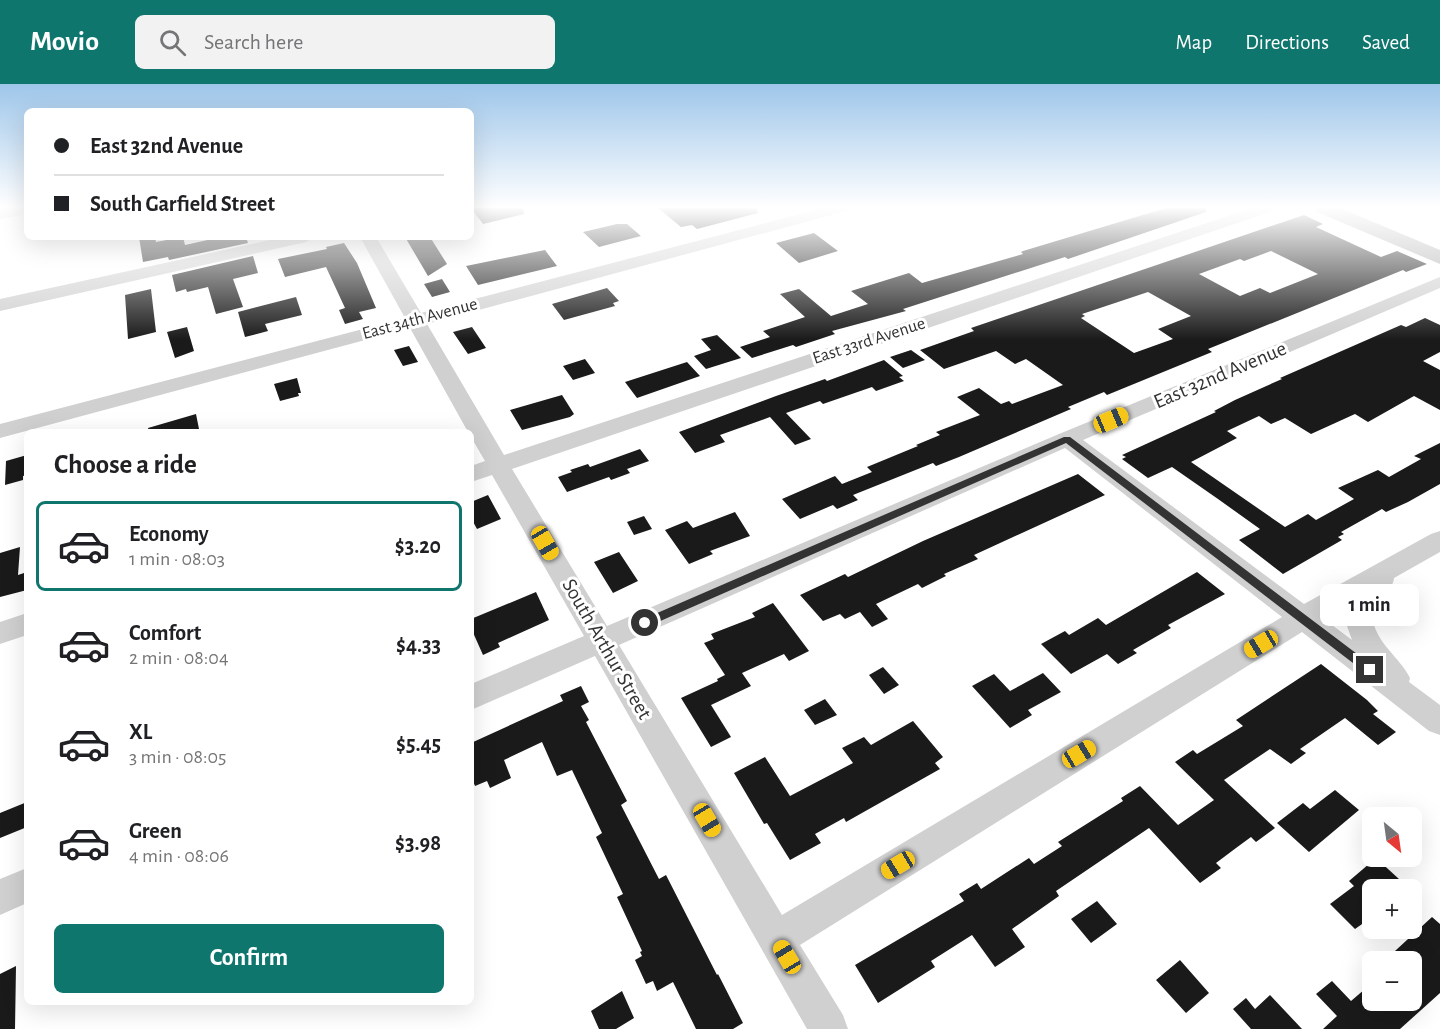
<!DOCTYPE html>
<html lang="en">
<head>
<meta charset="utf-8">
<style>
	body { margin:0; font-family:"Alegreya Sans",sans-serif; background:#f2f2f2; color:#202124; height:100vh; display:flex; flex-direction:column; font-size:22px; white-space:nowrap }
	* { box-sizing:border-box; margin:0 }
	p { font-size:20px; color:#757577 }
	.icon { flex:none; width:33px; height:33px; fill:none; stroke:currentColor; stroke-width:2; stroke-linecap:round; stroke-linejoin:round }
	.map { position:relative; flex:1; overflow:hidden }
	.drawer { position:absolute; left:24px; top:345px; width:450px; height:576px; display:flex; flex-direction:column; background:#fff; border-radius:9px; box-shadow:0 6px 24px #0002 }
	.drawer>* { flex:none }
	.top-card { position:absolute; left:24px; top:24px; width:450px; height:132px; border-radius:9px; box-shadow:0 6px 24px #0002; display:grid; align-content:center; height:132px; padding:0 30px; background:#fff }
	.needle { width:39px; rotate:151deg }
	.fabs { position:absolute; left:1362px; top:723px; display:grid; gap:12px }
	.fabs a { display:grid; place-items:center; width:60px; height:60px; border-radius:9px; background:#fff; box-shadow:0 6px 24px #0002; font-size:30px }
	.end { position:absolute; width:27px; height:27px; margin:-14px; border:8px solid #333; background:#fff; box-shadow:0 0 0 3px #fff }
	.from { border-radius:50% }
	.bubble { position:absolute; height:42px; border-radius:9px; background:#fff; box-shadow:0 6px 24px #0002; font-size:20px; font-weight:700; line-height:42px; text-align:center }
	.car { position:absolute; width:18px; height:36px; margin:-18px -9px; border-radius:8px; box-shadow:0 0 4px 2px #0007; background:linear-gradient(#f5c518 24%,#345 0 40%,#f5c518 0 76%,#345 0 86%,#f5c518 0) }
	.top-card b { display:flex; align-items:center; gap:21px; height:57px; font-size:22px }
	.top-card b+b { border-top:2px solid #e0e0e0 }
	.top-card i { width:15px; height:15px; background:#202124 }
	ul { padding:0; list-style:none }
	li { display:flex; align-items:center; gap:18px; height:90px; margin:0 12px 9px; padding:0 18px; border:3px solid transparent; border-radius:9px }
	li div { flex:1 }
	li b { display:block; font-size:22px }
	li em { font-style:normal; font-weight:700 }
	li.active { border-color:#0f766e }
	li>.icon { width:54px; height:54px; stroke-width:1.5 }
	h2 { padding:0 30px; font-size:27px; line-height:72px }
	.cta { display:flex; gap:12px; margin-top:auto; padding:12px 30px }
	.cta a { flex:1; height:69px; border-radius:9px; background:#0f766e; color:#fff; font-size:24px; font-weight:700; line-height:69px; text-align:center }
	header { display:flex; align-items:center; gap:36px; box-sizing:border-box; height:84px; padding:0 30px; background:#0f766e; color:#fff }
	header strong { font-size:28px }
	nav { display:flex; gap:33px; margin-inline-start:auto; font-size:21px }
	.search { width:420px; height:54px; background:#f2f2f2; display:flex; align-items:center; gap:15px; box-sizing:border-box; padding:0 21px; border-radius:9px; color:#757577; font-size:22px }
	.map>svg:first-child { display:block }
</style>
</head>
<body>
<header>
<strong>Movio</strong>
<div class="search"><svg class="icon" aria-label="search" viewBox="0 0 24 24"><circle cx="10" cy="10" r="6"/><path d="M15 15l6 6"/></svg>Search here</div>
<nav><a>Map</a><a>Directions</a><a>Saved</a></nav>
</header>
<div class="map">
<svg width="1440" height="945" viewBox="0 0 1440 945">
	<rect width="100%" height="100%" fill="#fff"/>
	<path fill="#1a1a1a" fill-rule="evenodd" d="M471,124H523L524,130L483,140Z
		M658,124H757L758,129L697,145L692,141L681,143Z
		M1166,124H1206V128L1068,175L1065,173L903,225L906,227L832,247L835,250L796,263L793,261L752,274L740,263L770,253L763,247L805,233L780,210L799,205L831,232L868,220L851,207L909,189L922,199L1023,170L1021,168L1023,167Z
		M1304,131L1323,140L1316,143L1381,173L1397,167L1427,180L1406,188L1403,186L1208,265L1212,268L1107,311L1104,308L1068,323L1071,325L959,373L936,382L933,379L853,411L858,416L837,425L833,421L800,435L782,415L835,392L842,400L872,388L867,383L918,362L916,361L940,351L936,348L980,331L957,313L979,304L1001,320L1009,317L1012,320L1063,301L1026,275L1015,280L996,267L944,285L920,266L974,247L971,244ZM1271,167L1318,190L1270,209L1260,204L1240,212L1199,190L1240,175L1244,177ZM1148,208L1191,232L1158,245L1173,255L1134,269L1081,234L1085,232L1082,230Z
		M617,140H627L641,152L599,163L583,148Z
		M814,149L838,167L799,179L776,159Z
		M139,153H155L156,158L183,153L185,161L221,153H246L248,159L169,176L168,173L143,178Z
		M405,153H430L447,180L428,192Z
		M344,159L357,179L376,224L359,228L363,235L345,240L339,226L345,224L326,183L285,193L278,175L327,165L326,163Z
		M545,166L557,182L478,201L466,182Z
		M253,172L258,189L233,195L243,223L216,230L208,203L187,208L186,205L176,208L172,191Z
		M442,195L450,208L432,213L424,200Z
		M607,204L619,217L613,219L615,222L564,236L552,220Z
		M151,205L156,248L128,255L125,211Z
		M296,213L302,231L265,240L268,247L245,253L238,228Z
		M1425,234L1440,241V268L1423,277L1440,286V326L1414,312L1368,338L1355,330L1311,350L1285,334L1271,340L1259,332L1227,347L1237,354L1191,378L1285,443L1308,430L1316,436L1354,415L1338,404L1378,386L1389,393L1421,375L1414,372L1440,359V400L1408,418L1386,428L1382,425L1341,448L1344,450L1338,453L1342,456L1283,490L1239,456L1260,445L1218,415L1172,383L1148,394L1122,375L1126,373L1122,371L1216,328L1214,327L1235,316L1282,295L1280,294L1401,241L1406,243Z
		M187,243L194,267L175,274L167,248Z
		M472,243L486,264L468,270L453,248Z
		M717,251L741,274L706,285L694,272L711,266L701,255Z
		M409,262L418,278L403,282L394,266Z
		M911,266L925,276L903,284L890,273Z
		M585,275L595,289L573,296L563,282Z
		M884,276L903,292L899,293L904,297L876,307L872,303L823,320L820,317L786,329L811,355L795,361L770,333L720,351L725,358L695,369L679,348L776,312L825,295L827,297Z
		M687,278L700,292L637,314L625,298Z
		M297,294L301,309H298L299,312L280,317L274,300Z
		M562,311L574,330L570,333L522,346L510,326Z
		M196,330L199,345L190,348H149L148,344Z
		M640,365L649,377L627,385L630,389L611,396L609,393L567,408L558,393L572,388L570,386L588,380L590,383Z
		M27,371V391L23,392V396L5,401L6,377Z
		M1078,390L1105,411L974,471L978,475L944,490L946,492L922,504L918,500L876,520L888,535L872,543L860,528L845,535L840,530L823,537L800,511L845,490L848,493L923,457Z
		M488,411L501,435L477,445L471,434V418Z
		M735,428L750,452L710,467L713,470L689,480L665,446L687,437L693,444Z
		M644,432L652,445L634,451L627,438Z
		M20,463L18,491L27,488V506L0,513V469Z
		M619,468L638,497L613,509L594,478Z
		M1197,488L1225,510L1168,541L1171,544L1133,566L1137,569L1118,580L1107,570L1071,590L1041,560L1065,547L1069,551L1098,534L1106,541Z
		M536,508L549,536L498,559L500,563L483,571L471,544V535Z
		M773,519L809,567L789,577L784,570L742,589L751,602L711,621L731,653L711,663L681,614L718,597L717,595L725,591L704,559L714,555L711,550L755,533L752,529Z
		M1321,580L1367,616L1378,627L1373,630L1396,648L1378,661L1345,634L1300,665L1306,669L1291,680L1270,665L1224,696L1275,744L1256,758L1251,753L1236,764L1216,779L1221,784L1200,799L1149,744L1056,807L1059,812L1012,845L1025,863L995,883L972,851L931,877L935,883L878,919L855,881L964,817L959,810L977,799L981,805L1029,774L1034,780L1062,762L1058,758L1123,717L1121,714L1140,702L1178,741L1214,716L1175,678L1193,666L1197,670L1243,642L1236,636Z
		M883,583L899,601L884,610L869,591Z
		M1043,589L1061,608L1028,626L1032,631L1010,644L972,602L994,590L1010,607Z
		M581,602L589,618L581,622L589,636L586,638L627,717L621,721L659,795L666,791L717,891L718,890L743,939L733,945H696L673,898L657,907L653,897L646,900L635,876L642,872L640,868L642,867L617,813L623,810L596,753L602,749L572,686L557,692L542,658L504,676L511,694L490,704L487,697L475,702L471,692V659L563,617L560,611Z
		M825,615L837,631L815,641L804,626Z
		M913,637L943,673L935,679L940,685L846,738L844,734L815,750L821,759L790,776L767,739L764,740L734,689L765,673L790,712L853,679L842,664L864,653L871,661Z
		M1335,706L1359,726L1309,768L1277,739L1303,719L1310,725Z
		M27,718V743L0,754V729Z
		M1376,774L1411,806H1372V833L1355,845L1330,820L1354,802L1349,797Z
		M1097,817L1117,840L1091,859L1071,835Z
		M1432,833L1440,840V909L1400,945H1323L1337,932L1316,910L1332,897L1351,917L1372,899V916H1412V878H1383Z
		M1180,876L1209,909L1186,929L1156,896Z
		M16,882L15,945H0V890Z
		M622,907L634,934L616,945H599L591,927Z
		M1270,911L1302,945H1251L1233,925L1246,914L1255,925Z"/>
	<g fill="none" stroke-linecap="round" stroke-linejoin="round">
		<path fill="#d0d0d0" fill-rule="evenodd" d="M8,124H27V130L0,135V125Z
			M823,124H848L846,127L427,240L504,371L1252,124H1275L1273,127L512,385L607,542L1059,350L1440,193V204L1083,356L1304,520L1431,450L1440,447V468L1394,494C1393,507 1377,513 1374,525C1367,553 1400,572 1410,594L1409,598L1440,621V651L1429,647L1302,548L800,861L843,931L848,945H807L595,572L471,626V600L584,552L492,391L471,398V382L485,377L471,353V348H468L410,244L0,354V340L405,234L360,153H376L421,229ZM1065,364L1282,533L782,831L619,561ZM1348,521L1347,542L1352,556L1324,535Z
			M284,153H314L306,158L0,227V215Z
			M27,529V551L0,560V538Z
			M27,784V819L0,831V795Z"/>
		<path fill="#ababab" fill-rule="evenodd" d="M1314,124H1340L1440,166V180L1317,128Z"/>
	</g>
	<linearGradient id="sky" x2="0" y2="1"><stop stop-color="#9ec6ea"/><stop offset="0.48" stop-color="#fff"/><stop offset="1" stop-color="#fff" stop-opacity="0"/></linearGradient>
	<rect width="1440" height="256" fill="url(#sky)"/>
	<path fill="#333" d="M1064,353H1070L1373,582V589H1366L1066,359L649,542H641L640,539L641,536Z"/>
	<g text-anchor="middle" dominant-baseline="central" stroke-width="6" stroke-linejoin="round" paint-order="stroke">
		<g font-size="18" fill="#333" stroke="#fff">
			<text transform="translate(420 235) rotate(-15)">East 34th Avenue</text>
			<text transform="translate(869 257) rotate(-18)">East 33rd Avenue</text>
		</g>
		<g font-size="21" fill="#333" stroke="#fff">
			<text transform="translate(1220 291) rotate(-23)">East 32nd Avenue</text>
			<text transform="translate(607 565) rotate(60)">South Arthur Street</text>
		</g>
	</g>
</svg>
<div class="fabs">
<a><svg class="needle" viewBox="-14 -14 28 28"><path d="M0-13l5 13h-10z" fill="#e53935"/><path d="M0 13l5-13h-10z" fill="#757577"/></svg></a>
<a>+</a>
<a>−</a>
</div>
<i class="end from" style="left:645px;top:539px"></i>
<i class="end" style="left:1370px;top:586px"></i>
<div class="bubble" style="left:1320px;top:500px;width:99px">1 min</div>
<i class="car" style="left:1111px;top:336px;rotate:67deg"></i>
<i class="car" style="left:545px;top:459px;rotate:150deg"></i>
<i class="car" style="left:1261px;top:560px;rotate:239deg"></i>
<i class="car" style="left:1079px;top:670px;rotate:59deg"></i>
<i class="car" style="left:707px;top:736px;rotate:149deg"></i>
<i class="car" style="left:898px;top:781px;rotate:239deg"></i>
<i class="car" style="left:787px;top:873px;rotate:329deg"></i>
<div class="top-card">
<b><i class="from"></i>East 32nd Avenue</b>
<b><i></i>South Garfield Street</b>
</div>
<section class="drawer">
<h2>Choose a ride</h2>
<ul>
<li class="active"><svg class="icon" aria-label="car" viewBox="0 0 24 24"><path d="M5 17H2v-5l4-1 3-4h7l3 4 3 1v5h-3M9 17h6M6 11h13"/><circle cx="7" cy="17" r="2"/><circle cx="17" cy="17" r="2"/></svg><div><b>Economy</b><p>1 min · 08:03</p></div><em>$3.20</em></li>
<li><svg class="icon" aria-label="car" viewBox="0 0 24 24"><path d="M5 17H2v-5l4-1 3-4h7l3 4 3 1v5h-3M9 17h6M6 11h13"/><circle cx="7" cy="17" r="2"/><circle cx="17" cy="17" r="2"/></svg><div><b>Comfort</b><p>2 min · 08:04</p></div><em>$4.33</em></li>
<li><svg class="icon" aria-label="car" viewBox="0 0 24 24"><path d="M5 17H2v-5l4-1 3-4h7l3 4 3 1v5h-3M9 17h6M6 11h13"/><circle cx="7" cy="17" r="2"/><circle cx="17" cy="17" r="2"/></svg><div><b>XL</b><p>3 min · 08:05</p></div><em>$5.45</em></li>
<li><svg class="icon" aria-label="car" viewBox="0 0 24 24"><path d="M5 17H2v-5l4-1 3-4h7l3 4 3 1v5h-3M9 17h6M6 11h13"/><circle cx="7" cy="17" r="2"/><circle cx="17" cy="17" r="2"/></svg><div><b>Green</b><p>4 min · 08:06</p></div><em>$3.98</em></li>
</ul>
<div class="cta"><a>Confirm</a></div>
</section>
</div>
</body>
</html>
